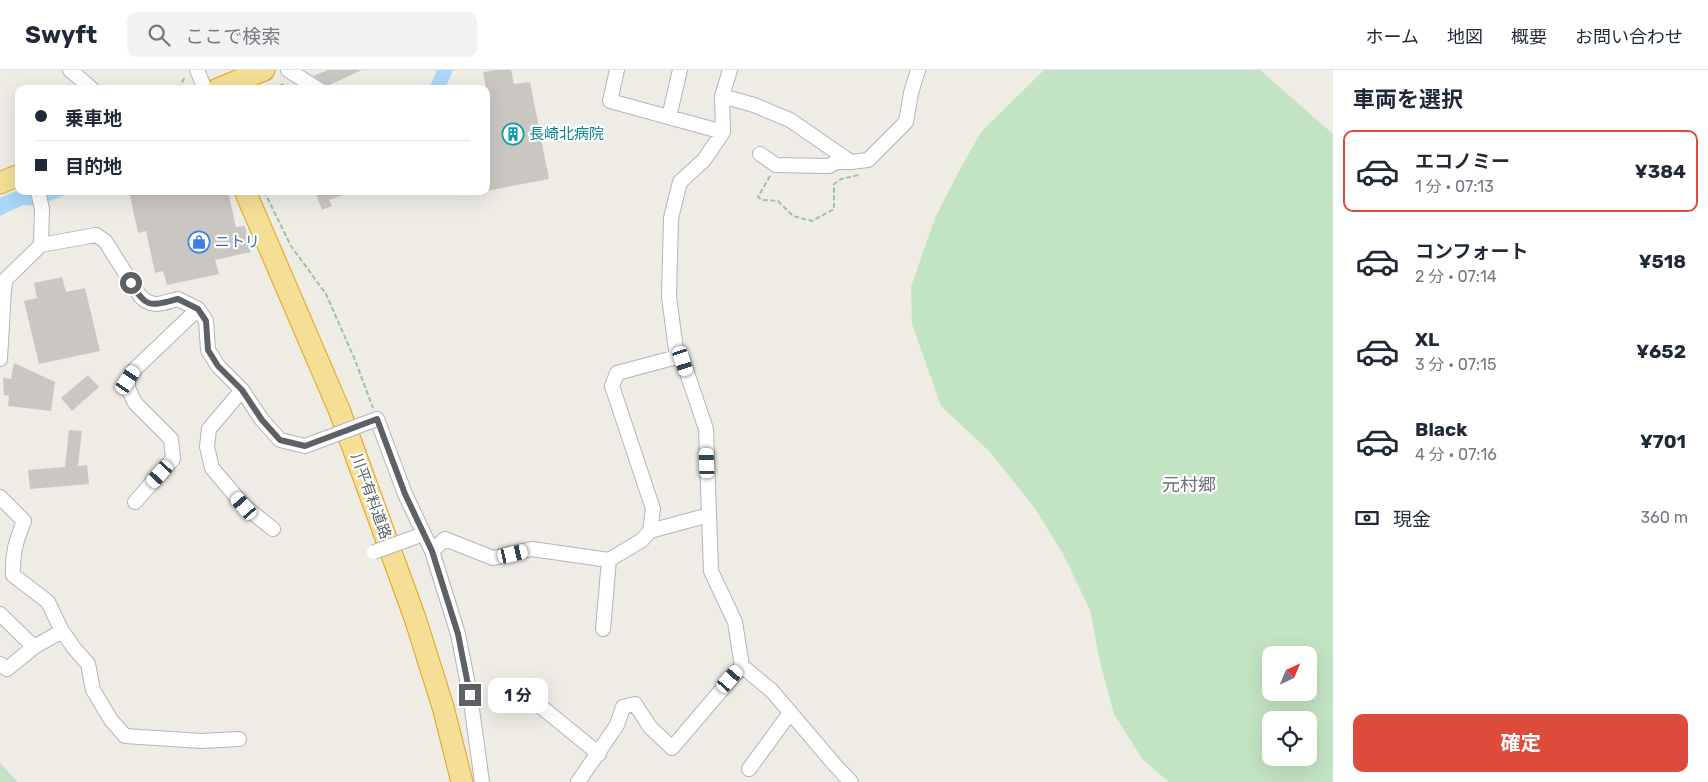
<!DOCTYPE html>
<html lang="ja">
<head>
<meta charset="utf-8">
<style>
	body { margin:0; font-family:Rubik,"Noto Sans JP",sans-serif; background:#f2f2f3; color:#1f2937; height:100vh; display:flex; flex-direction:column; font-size:19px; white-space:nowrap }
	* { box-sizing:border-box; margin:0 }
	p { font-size:16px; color:#747a83 }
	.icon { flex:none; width:28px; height:28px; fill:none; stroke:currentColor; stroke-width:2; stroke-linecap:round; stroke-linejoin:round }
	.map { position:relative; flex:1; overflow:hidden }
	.details { display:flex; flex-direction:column; background:#fff; width:375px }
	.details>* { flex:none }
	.guide { position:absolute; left:15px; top:15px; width:475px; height:110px; border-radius:10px; box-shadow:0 5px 20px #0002; display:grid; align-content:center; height:110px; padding:0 20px; background:#fff }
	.needle { width:32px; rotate:44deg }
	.fabs { position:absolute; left:1262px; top:576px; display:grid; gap:10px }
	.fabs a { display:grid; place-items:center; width:55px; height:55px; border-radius:10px; background:#fff; box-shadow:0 5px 20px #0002; font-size:25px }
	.end { position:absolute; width:22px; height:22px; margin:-11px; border:6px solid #5d6064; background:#fff; box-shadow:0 0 0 2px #fff }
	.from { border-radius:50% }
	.bubble { position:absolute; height:35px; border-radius:10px; background:#fff; box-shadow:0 5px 20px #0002; font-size:16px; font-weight:700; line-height:35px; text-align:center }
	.car { position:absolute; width:15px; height:30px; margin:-15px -8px; border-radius:6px; box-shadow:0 0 4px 1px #0007; background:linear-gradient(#fff 24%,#345 0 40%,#fff 0 76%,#345 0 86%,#fff 0) }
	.guide b { display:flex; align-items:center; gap:18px; height:48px; font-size:19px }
	.guide b+b { border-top:1px solid #e0e1e3 }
	.guide i { width:12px; height:12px; background:#1f2937 }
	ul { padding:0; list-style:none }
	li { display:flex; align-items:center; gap:15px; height:82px; margin:0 10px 8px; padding:0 10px; border:2px solid transparent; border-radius:10px }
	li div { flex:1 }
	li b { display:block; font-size:19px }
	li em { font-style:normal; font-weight:700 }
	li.on { border-color:#dd4b3c }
	li>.icon { width:45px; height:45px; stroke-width:1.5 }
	h2 { padding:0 20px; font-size:22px; line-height:60px }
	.pay { display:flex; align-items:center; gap:12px; height:55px; padding:0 20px; font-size:19px }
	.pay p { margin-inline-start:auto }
	.action { display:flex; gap:10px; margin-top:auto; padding:10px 20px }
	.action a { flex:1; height:58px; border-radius:10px; background:#dd4b3c; color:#fff; font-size:20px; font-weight:700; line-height:58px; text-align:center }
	header { display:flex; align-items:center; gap:30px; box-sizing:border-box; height:70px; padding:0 25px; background:#fff; border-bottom:1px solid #e0e1e3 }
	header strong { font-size:24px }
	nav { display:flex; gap:28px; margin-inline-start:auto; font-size:18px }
	.search { width:350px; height:45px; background:#f2f2f3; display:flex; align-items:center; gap:12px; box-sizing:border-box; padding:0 18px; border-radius:10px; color:#747a83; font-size:19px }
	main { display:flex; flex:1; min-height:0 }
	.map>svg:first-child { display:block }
</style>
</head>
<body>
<header>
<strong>Swyft</strong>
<div class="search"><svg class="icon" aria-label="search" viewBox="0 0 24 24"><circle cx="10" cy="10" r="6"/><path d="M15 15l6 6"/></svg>ここで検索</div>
<nav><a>ホーム</a><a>地図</a><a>概要</a><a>お問い合わせ</a></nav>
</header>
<main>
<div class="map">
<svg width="1333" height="712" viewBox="0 0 1333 712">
	<rect width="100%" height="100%" fill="#eeece5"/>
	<path fill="#c3e4c4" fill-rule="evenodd" d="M1044,0H1260L1333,64V712H1169L1143,690L1114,644L1100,592L1090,540L1062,482L1034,437L990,382L941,336L912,254L911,217L935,148L959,101L981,62ZM1271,585H1309V622H1271ZM1271,650H1309V688H1271Z
		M0,693L18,712H0Z"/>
	<path fill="#aad6f9" d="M437,0H453L445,19H429Z
		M19,120V121H91L65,125L36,136L23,135L0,146V128Z"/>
	<path fill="#cac7c2" d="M328,0H362L327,16L313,6Z
		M497,0H511L514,14L530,12L549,109L486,121V18L483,2Z
		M129,121H228L236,157L245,156L251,182L215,190L219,204L167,215L163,201L155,203L146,161L138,163Z
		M315,121H349L350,122L329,130L332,136L322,140Z
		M62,207L66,222L85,218L100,281L39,294L24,231L37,228L34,213Z
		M14,293L55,312L51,341L8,336L9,326L4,325L3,308L11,309Z
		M88,305L99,317L72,341L61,328Z
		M69,360L82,361L78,396L87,395L89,414L30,419L28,400L65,397Z"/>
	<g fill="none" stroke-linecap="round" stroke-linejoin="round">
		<g stroke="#b2b5b9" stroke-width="16">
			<path id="minor" d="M70,0L92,19
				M197,0L205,19
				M288,0L318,19
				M617,0L610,31L723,62
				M730,0L722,26L723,62L704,90L680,112L671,148L669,227L677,287L683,291L706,359L711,501L735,552L742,596L772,621L835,695L851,712
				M722,26L754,35L790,50L851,92H836L829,96L776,95L760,84
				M669,47L680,0
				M851,92L868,90L906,52L911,23L918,0
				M38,121L42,139L41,175
				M0,289L4,219L6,209L41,175L96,165L105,171L140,226C153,239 162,233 178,229L198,239L206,251L208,280L218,296L242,320L262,350L280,370L305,376L321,370
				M242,320L209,359L207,377L212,398L244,436L273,459
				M377,349L405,424L432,481
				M0,427L24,451C16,471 12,484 13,505L48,532L62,561L74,578L88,594L93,620L111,650L125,666L201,671L239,669
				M135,432L173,389L171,369L135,333L128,318V310L135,299L198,239
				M650,461L709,445
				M0,544L34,577
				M603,559L609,490L642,470L650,461L653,439L612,316L617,303L677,287
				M0,594L7,599L34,577L62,561
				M539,635L599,684
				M749,699L790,643
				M482,712L470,625L458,564L432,481L445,469L493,488L532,479L609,490
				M578,712L617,655L623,637L635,634L650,657L672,678L742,596"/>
		</g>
		<g stroke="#e2a411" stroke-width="23">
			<path id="highway" d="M218,19L264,0
				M0,113L19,105
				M245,121L340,342L415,548L443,637L462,712"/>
		</g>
		<path stroke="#9bc2a7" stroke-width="2" stroke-dasharray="5 2.5" stroke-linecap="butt" d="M178,19L185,7
			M272,19L286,13
			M770,106L758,127L762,130L778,131L793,146L812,151L834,139V114L841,109L859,105
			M264,121L291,176L326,224L355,290L373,338"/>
		<use href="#minor" stroke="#fff" stroke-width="14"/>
		<use href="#highway" stroke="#f5de95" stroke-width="21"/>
		<g stroke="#b2b5b9" stroke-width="16" stroke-linecap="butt">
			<path id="minor-bridge" d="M321,370L377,349
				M374,482L418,466"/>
		</g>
		<use href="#minor-bridge" stroke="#fff" stroke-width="14"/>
	</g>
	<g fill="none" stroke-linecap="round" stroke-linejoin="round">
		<path stroke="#5d6064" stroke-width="6" d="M131,213C147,239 150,236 178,229L198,239L206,251L208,280L218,296L242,320L262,350L280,370L305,376L377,349L405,424L432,481L458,564L470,625"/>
	</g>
	<defs>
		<g id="building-ring" transform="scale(1.125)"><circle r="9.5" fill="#fff" stroke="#0f9aa8" stroke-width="1.5"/><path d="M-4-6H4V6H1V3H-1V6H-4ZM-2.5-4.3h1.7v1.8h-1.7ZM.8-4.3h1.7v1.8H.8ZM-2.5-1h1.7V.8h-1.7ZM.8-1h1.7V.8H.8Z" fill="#0f9aa8"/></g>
		<g id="shop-ring" transform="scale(1.125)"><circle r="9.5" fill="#fff" stroke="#3f7fe0" stroke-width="1.5"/><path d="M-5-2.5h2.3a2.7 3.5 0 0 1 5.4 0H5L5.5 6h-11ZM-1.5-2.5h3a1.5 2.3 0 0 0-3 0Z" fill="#3f7fe0"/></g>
	</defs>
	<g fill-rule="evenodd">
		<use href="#building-ring" x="513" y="64"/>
		<use href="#shop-ring" x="199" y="172"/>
	</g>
	<g text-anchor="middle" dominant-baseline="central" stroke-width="4.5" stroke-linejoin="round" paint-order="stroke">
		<g font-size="15" fill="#0d838f" stroke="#fff" text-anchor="start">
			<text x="529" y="64">長崎北病院</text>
		</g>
		<g font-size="15" fill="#366cbe" stroke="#fff" text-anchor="start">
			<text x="215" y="172">ニトリ</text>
		</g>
		<g font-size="15" fill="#5d6064" stroke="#fff">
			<text transform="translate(371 426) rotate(70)">川平有料道路</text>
		</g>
		<g font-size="18" fill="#6e7276" stroke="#fff">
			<text x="1189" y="415">元村郷</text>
		</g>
	</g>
</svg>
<div class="fabs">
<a><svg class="needle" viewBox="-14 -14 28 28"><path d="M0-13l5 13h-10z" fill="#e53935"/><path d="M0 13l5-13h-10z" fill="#747a83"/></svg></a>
<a><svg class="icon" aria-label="locate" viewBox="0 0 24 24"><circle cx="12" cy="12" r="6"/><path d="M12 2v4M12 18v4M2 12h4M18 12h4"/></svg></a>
</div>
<i class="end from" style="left:131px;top:213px"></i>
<i class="end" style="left:470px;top:625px"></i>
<div class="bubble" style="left:488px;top:608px;width:60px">1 分</div>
<i class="car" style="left:683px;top:291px;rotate:162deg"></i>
<i class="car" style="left:128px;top:310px;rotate:33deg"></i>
<i class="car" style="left:707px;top:393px;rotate:358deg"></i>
<i class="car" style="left:160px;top:404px;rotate:222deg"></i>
<i class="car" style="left:244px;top:436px;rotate:319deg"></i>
<i class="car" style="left:513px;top:484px;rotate:77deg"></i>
<i class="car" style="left:730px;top:609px;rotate:41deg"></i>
<div class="guide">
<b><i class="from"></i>乗車地</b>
<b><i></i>目的地</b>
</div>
</div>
<section class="details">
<h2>車両を選択</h2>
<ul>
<li class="on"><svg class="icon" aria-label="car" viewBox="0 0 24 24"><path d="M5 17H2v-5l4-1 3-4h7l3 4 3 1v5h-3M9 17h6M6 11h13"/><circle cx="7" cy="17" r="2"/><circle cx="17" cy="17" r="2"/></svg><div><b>エコノミー</b><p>1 分 · 07:13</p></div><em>¥384</em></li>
<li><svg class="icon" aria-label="car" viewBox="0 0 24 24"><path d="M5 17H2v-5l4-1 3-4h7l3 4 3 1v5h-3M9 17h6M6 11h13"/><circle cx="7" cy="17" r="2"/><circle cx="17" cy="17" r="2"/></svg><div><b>コンフォート</b><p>2 分 · 07:14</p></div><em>¥518</em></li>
<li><svg class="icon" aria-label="car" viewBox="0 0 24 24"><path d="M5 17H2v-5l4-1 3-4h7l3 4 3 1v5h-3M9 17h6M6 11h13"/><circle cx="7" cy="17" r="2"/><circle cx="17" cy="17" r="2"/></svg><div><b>XL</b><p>3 分 · 07:15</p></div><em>¥652</em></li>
<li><svg class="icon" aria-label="car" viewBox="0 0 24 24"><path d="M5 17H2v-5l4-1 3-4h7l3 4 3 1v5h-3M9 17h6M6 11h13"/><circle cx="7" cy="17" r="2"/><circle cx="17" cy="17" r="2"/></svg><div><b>Black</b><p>4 分 · 07:16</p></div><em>¥701</em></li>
</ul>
<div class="pay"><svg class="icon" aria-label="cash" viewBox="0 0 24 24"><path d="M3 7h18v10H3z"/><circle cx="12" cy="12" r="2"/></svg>現金<p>360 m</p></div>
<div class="action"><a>確定</a></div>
</section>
</main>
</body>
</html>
